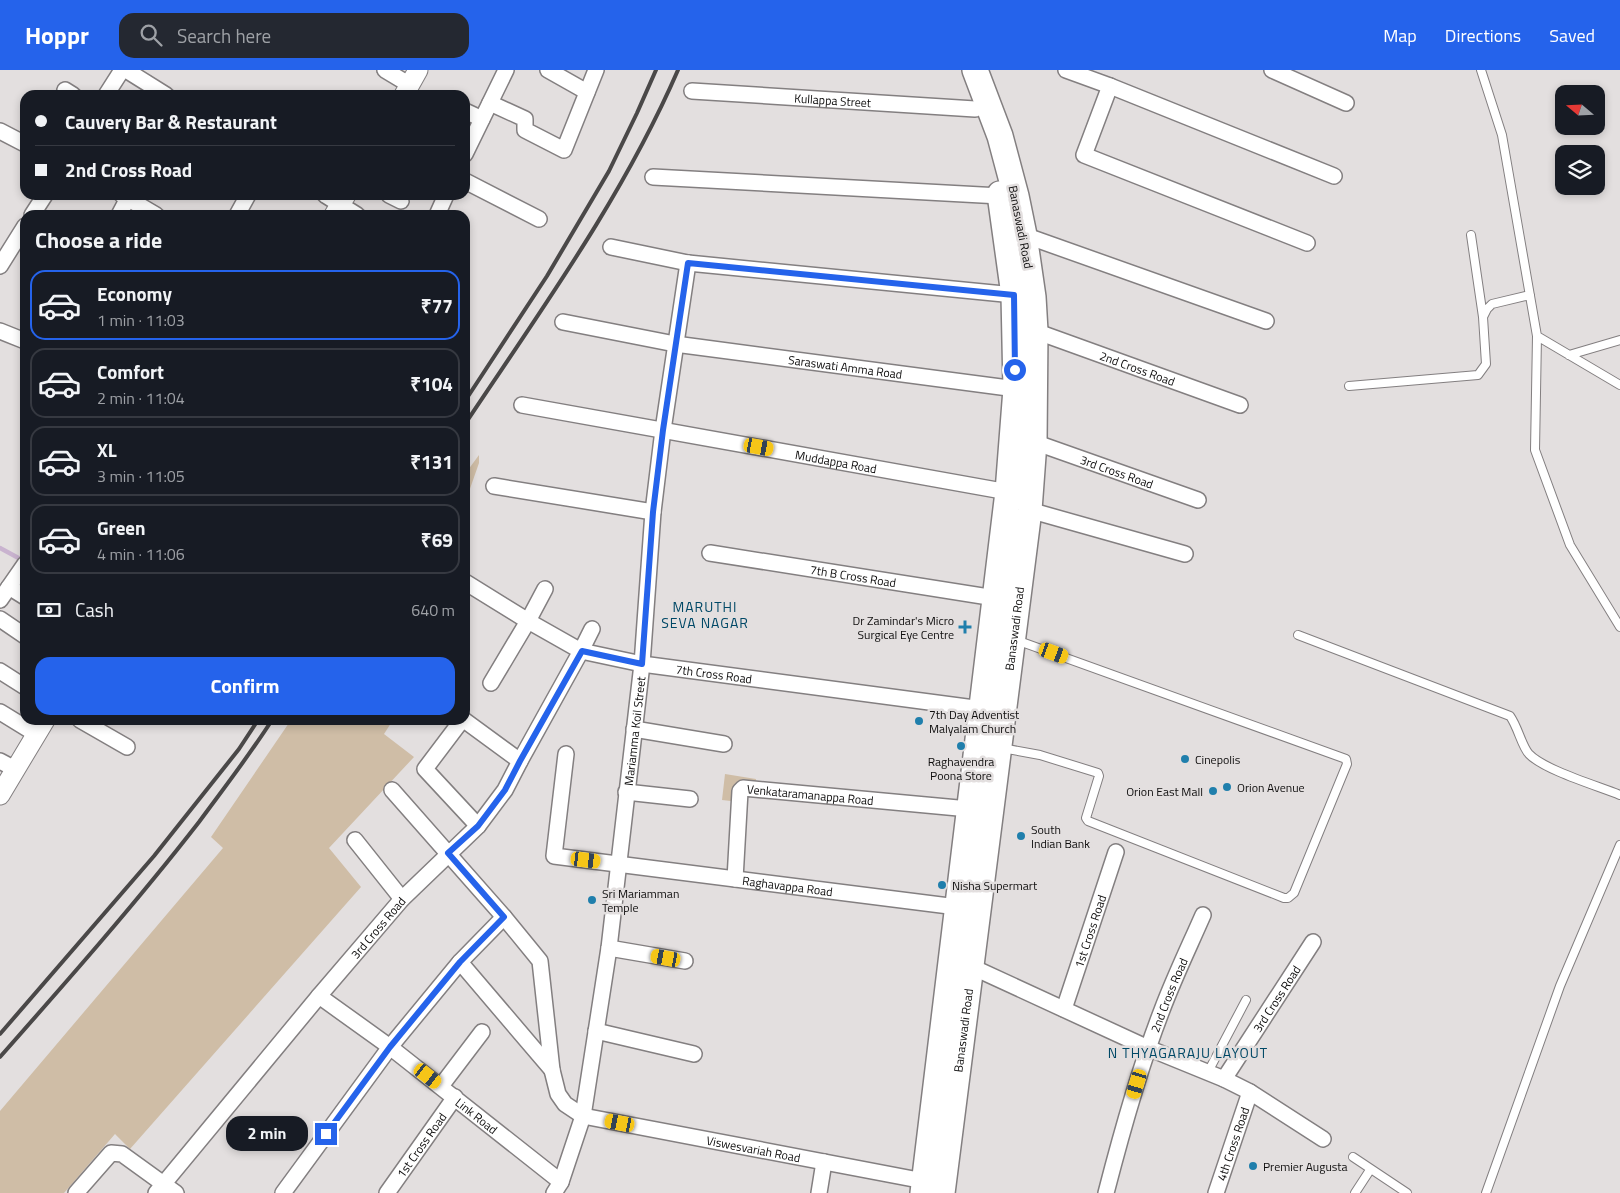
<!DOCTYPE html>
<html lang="en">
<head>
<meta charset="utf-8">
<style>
	body { margin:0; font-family:"Titillium Web",sans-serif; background:#242831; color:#f1f3f6; height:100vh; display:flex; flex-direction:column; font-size:19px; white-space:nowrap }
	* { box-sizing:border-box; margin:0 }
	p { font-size:16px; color:#9ea1a6 }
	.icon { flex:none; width:28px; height:28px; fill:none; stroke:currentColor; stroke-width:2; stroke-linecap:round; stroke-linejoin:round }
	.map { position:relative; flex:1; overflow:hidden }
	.drawer { position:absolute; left:20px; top:140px; width:450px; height:515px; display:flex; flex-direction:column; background:#171b24; border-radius:15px; box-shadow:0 2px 8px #0003 }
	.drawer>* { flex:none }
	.banner { position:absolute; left:20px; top:20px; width:450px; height:110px; border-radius:15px; box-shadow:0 2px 8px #0003; display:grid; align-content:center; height:110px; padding:0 15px; background:#171b24 }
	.needle { width:32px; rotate:289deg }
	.controls { position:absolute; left:1555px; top:15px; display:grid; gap:10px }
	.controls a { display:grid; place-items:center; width:50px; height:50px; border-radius:10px; background:#171b24; box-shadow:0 2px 8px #0003; font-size:25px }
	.end { position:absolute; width:22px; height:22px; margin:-11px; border:6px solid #2563eb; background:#fff; box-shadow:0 0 0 2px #fff }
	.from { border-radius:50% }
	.bubble { position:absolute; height:35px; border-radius:15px; background:#171b24; box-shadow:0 2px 8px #0003; font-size:16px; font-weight:700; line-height:35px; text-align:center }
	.car { position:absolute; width:15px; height:30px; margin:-15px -8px; border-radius:6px; box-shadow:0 0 4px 1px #0007; background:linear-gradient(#f5c518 24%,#345 0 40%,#f5c518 0 76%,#345 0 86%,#f5c518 0) }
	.banner b { display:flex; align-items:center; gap:18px; height:48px; font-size:19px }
	.banner b+b { border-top:1px solid #363941 }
	.banner i { width:12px; height:12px; background:#f1f3f6 }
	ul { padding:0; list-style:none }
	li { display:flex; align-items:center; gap:15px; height:70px; margin:0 10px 8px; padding:0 5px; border:2px solid #363941; border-radius:15px }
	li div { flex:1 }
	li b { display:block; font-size:19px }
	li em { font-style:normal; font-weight:700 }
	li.selected { border-color:#2563eb }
	li>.icon { width:45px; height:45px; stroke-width:1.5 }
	h2 { padding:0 15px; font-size:22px; line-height:60px }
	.pay { display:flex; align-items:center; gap:12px; height:55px; padding:0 15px; font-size:19px }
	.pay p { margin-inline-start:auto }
	.button { display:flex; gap:10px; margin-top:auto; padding:10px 15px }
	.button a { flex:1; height:58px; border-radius:15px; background:#2563eb; color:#fff; font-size:20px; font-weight:700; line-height:58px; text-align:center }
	header { display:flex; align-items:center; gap:30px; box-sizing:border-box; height:70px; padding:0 25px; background:#2563eb; color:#fff }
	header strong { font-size:24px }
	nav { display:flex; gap:28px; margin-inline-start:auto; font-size:18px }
	.search { width:350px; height:45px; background:#242831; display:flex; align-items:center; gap:12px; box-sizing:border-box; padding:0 18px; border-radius:15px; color:#9ea1a6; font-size:19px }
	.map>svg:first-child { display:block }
</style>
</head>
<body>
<header>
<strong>Hoppr</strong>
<div class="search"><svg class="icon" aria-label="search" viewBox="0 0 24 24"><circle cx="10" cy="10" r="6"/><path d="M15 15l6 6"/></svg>Search here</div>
<nav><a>Map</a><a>Directions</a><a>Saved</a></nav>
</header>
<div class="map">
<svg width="1620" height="1123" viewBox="0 0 1620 1123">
	<rect width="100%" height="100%" fill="#e3dfdf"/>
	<path fill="#cfbda6" d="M479,385V393L465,433V404Z
		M291,650H393L384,664L414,687L329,778L361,817L130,1079L115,1064L64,1123H0V1041L223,778L211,767Z
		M725,704L756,709L755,718L740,732L722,730Z"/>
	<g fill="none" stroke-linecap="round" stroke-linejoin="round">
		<path stroke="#c9b3cf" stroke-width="4.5" d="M0,478L24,491"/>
		<g stroke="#837f80" stroke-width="10">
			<path id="service" d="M1481,0L1502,65L1537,266L1620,315
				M1471,165L1483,247
				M1537,266L1535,380L1570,475L1620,557
				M1569,285L1620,270
				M1349,316L1478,305L1486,294L1483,247L1487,239L1492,234L1530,225
				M1298,565L1510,646C1518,657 1522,677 1529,684C1544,700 1598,716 1620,725
				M1002,678L1040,685L1098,703L1099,706L1086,748L1088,751L1284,828H1288L1294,823L1347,694L1346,689L1016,570
				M1208,1002L1246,930
				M1353,1087L1407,1123
				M1355,1123L1370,1100
				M1486,1123L1560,916L1620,775"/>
		</g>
		<g stroke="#837f80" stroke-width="18">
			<g id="minor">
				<path d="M126,0L166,25"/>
				<path d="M385,0L410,15"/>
				<path d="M548,0L587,22"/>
				<path d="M1066,0L1110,16L1334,106"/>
				<path d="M1272,0L1346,33"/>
				<path d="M1110,16L1084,85L1307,173"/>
				<path d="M65,20L73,25"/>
				<path id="s1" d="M692,21L975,39"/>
				<path d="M106,25L122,0"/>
				<path d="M490,33L525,49V60L564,80L596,0"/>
				<path d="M465,41L482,49"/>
				<path d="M0,61L25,74"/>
				<path d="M465,84L506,0"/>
				<path d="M653,107L1000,126"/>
				<path d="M465,111L539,149"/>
				<path d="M122,125L156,145"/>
				<path d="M325,125L357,145"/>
				<path d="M389,125L401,131"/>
				<path d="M32,145L45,125"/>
				<path d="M119,145L128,128"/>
				<path d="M237,145L248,125"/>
				<path d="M437,145L446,125"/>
				<path d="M1024,165L1266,251"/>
				<path d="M611,177L688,193L1014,225"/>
				<path d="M0,196L25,156"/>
				<path id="s2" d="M563,252L675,274L1016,319"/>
				<path d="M0,261L25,271"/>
				<path id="s3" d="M1035,261L1240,335"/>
				<path id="s4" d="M522,335L1008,422"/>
				<path id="s5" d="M1034,372L1198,430"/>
				<path d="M494,416L653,442"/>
				<path d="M1029,440L1185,484"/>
				<path id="s6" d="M710,483L995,528"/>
				<path id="s7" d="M465,512L528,551L581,581L642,594L982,639"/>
				<path d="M9,517L25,527"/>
				<path d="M0,530L25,494"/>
				<path d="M0,549L25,566"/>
				<path d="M0,601L25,617"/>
				<path d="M491,613L528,551L545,519"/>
				<path d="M0,642L36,664"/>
				<path d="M80,650L127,677"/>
				<path d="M462,650L425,699L478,756"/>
				<path d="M464,650L520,691"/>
				<path d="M634,659L724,674"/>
				<path id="s8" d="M566,684L554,786L957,837"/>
				<path d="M0,691L15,699"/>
				<path id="s9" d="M392,720L504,847L540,891L552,1000L558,1024L565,1034L583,1046L924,1111"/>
				<path d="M626,722L690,729"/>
				<path d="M355,770L402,829"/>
				<path id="s10" d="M735,809L740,721L743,718L969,739"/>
				<path d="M609,878L685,891"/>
				<path d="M460,892L552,1000"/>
				<path d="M964,894L970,896L1148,978L1224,1009L1250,1022L1323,1069"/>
				<path id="s11" d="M319,926L390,977L561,1112"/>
				<path id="s12" d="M1064,939L1116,782"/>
				<path d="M596,961L694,984"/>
				<path id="s13" d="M1224,1009L1313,872"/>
				<path d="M441,1016L482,962"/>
				<path d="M76,1123L111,1083L122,1084L176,1123"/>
				<path id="s14" d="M156,1123L319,926L402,829L478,756L505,720L520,691L581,581L592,559"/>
				<path d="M283,1123L390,977L460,892L504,847"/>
				<path id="s15" d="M387,1123L455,1027"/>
				<path id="s16" d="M554,1123L561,1112L583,1046L609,878L642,594L653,442L663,360L688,193"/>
				<path d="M819,1123L824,1092"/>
				<path id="s17" d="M1106,1123C1122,1061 1139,999 1162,940C1174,908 1189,877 1203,845"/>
				<path id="s18" d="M1216,1123L1250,1022"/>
			</g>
		</g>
		<g stroke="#837f80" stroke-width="21">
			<path id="tertiary" d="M404,25L418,0
				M334,145L346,125
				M0,725L45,650"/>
		</g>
		<g stroke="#837f80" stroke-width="28">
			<g id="primary">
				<path d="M923,1123L1008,422L1016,319L1014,225L1000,124"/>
				<path id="s19" d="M942,1123L1029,440L1034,372L1035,261L1033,227L1024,165L1016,126L1000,66L975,0"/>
			</g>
		</g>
		<use href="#service" stroke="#fff" stroke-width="8"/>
		<use href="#minor" stroke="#fff" stroke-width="15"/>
		<use href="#tertiary" stroke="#fff" stroke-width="19"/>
		<use href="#primary" stroke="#fff" stroke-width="25"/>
		<path stroke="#4a4848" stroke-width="4" d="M465,331L547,206L609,101L637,43L656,0
			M465,354C541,240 623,127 678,0
			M0,964L154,786L239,679L258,650
			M0,987C68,910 136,833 199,752C224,718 249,686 272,650"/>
	</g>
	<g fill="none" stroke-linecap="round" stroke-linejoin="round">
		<path stroke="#2563eb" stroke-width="6" d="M326,1064L390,977L460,892L504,847L448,783L478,756L505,720L520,691L582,581L642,594L653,442L663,360L688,193L1014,225L1015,300"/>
	</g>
	<g fill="#207fac" stroke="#e3dfdf" stroke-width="2">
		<path d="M962.5 549.5h5v5h5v5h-5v5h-5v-5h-5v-5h5z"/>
		<circle cx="919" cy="651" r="5"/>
		<circle cx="961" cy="676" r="5"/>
		<circle cx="1185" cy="689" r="5"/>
		<circle cx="1227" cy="717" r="5"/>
		<circle cx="1213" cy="721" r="5"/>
		<circle cx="1021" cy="766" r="5"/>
		<circle cx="942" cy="815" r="5"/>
		<circle cx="592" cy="830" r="5"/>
		<circle cx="1253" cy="1096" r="5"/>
	</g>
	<g text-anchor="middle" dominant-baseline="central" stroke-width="5" stroke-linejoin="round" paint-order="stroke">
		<g font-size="12" fill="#0e0d0d" stroke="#e3dfdf">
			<text stroke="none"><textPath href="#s1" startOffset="141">Kullappa Street</textPath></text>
			<text transform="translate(1021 157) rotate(79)">Banaswadi Road</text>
			<text stroke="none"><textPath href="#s2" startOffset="286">Saraswati Amma Road</textPath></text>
			<text stroke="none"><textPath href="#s3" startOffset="109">2nd Cross Road</textPath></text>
			<text stroke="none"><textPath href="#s4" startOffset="319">Muddappa Road</textPath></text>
			<text stroke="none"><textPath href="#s5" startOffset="88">3rd Cross Road</textPath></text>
			<text stroke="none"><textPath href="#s6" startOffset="145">7th B Cross Road</textPath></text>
			<text stroke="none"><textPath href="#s19" startOffset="569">Banaswadi Road</textPath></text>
			<text stroke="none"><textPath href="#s7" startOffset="270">7th Cross Road</textPath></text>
			<text stroke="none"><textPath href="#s16" startOffset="471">Mariamma Koil Street</textPath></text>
			<text stroke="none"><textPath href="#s10" startOffset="160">Venkataramanappa Road</textPath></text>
			<text stroke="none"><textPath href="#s8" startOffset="338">Raghavappa Road</textPath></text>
			<text stroke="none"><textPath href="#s14" startOffset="346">3rd Cross Road</textPath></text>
			<text stroke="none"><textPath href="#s12" startOffset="82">1st Cross Road</textPath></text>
			<text stroke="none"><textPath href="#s17" startOffset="208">2nd Cross Road</textPath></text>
			<text stroke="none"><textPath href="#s13" startOffset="96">3rd Cross Road</textPath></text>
			<text stroke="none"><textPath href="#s19" startOffset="164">Banaswadi Road</textPath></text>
			<text stroke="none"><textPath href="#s11" startOffset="198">Link Road</textPath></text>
			<text stroke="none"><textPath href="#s18" startOffset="52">4th Cross Road</textPath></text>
			<text stroke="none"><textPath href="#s15" startOffset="59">1st Cross Road</textPath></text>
			<text stroke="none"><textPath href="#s9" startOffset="568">Viswesvariah Road</textPath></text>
		</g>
		<g font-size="12" fill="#0e0d0d" stroke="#e3dfdf" text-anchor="start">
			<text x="954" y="550" text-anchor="end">Dr Zamindar's Micro<tspan x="954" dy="14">Surgical Eye Centre</tspan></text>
			<text x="929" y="644">7th Day Adventist<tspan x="929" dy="14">Malyalam Church</tspan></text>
			<text x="1195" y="689">Cinepolis</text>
			<text x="961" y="691" text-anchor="middle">Raghavendra<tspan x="961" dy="14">Poona Store</tspan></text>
			<text x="1237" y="717">Orion Avenue</text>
			<text x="1203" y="721" text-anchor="end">Orion East Mall</text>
			<text x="1031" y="759">South<tspan x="1031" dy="14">Indian Bank</tspan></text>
			<text x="952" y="815">Nisha Supermart</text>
			<text x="602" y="823">Sri Mariamman<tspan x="602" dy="14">Temple</tspan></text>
			<text x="1263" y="1096">Premier Augusta</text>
		</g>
		<g font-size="14" letter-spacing="1" fill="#004866" stroke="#e3dfdf">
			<text x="705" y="536">MARUTHI<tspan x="705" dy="16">SEVA NAGAR</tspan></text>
			<text x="1188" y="982">N THYAGARAJU LAYOUT</text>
		</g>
	</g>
</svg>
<div class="controls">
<a><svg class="needle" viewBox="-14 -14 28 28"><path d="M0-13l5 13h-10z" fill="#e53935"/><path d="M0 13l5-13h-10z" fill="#9ea1a6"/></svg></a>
<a><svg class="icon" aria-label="layers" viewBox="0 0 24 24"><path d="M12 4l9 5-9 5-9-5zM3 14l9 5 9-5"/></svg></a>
</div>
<i class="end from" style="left:1015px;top:300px"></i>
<i class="end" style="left:326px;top:1064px"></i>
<div class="bubble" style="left:226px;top:1046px;width:82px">2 min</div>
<i class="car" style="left:759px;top:377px;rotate:100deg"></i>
<i class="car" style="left:1054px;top:583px;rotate:110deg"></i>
<i class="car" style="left:586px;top:790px;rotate:97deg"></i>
<i class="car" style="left:666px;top:888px;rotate:280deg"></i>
<i class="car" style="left:428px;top:1006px;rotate:128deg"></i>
<i class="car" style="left:1137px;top:1014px;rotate:197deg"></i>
<i class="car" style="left:620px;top:1053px;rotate:281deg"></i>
<div class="banner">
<b><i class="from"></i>Cauvery Bar &amp; Restaurant</b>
<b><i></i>2nd Cross Road</b>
</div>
<section class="drawer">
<h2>Choose a ride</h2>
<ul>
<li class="selected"><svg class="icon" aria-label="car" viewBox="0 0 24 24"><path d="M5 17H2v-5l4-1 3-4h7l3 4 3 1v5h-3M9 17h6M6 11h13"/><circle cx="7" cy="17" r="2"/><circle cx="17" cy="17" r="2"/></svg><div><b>Economy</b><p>1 min · 11:03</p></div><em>₹77</em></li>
<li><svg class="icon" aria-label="car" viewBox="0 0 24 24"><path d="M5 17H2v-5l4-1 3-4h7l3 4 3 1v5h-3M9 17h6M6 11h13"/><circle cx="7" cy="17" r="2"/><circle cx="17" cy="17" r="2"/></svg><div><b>Comfort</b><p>2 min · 11:04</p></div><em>₹104</em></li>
<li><svg class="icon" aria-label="car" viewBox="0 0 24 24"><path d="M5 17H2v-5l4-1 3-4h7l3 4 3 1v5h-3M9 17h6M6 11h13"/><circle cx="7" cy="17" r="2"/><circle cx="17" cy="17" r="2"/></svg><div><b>XL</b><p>3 min · 11:05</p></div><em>₹131</em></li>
<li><svg class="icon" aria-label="car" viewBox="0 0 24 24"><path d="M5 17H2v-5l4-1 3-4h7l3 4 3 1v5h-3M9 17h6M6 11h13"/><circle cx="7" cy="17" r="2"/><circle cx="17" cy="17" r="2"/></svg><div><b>Green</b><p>4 min · 11:06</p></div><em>₹69</em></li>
</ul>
<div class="pay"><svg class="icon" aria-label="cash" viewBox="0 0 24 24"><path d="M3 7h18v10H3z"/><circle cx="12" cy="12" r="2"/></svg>Cash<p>640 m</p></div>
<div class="button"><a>Confirm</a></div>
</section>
</div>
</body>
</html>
